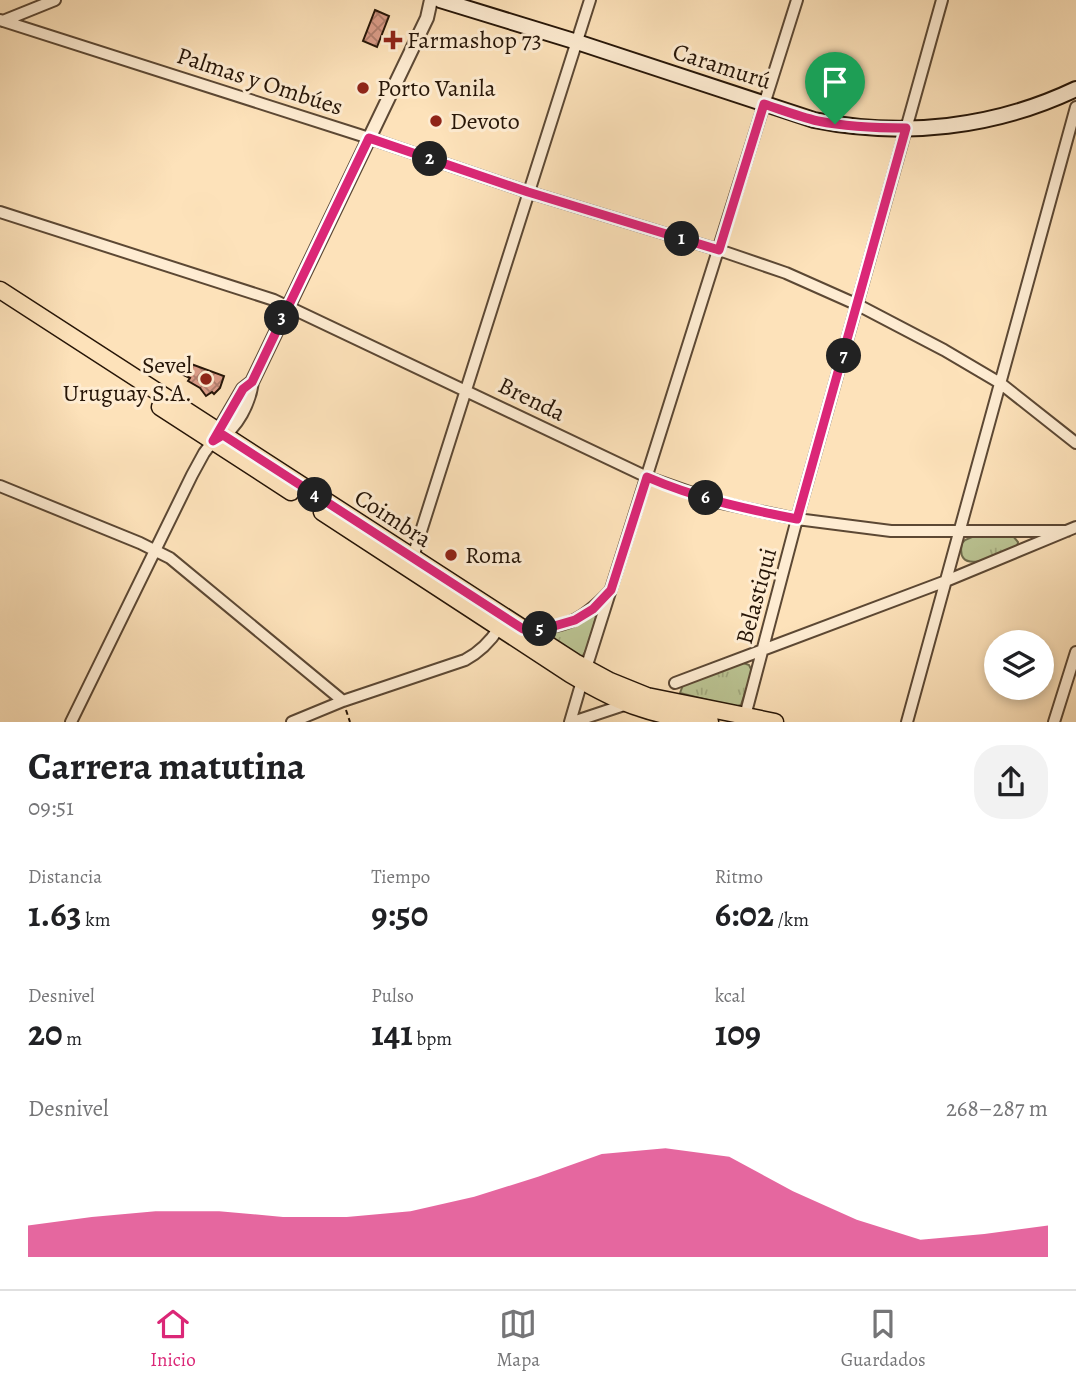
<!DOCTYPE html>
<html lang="es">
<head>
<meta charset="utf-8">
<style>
  :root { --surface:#fff; --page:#f2f2f2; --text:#202124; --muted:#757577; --line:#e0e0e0; --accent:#db2777 }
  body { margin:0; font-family:Alegreya,serif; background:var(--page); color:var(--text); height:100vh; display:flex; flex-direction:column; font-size:26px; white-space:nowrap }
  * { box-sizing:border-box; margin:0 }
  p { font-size:23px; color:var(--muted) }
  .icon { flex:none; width:38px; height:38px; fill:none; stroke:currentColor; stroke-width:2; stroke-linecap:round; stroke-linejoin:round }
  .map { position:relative; height:722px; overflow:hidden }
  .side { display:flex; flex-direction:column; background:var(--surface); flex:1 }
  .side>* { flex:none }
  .buttons { position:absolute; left:984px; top:630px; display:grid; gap:14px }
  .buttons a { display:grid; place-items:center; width:70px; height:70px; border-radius:50%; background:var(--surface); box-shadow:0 4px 10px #0003; font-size:35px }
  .pin { position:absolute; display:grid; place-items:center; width:60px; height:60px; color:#fff; margin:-72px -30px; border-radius:50% 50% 50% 0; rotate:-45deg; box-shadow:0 0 7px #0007 }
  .pin .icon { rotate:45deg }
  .km { position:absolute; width:35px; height:35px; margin:-18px; border-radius:50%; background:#222; color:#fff; font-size:19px; line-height:35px; text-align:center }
  .round { display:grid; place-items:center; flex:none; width:74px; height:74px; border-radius:28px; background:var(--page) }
  .overview { display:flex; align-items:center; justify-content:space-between; height:119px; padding:0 28px }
  h1 { font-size:38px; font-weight:600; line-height:52px }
  .figures { display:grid; grid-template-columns:repeat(3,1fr); gap:10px; height:119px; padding:7px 28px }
  .figures div { display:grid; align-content:center }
  .figures b { font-size:35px; font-weight:600 }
  .figures small { font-size:19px; font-weight:400 }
  .figures p { font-size:19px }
  .chart { height:196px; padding:14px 28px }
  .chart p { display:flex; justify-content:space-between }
  .chart svg { width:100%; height:126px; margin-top:7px; fill:var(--accent); opacity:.7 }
  .dock { display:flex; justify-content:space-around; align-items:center; height:98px; border-top:2px solid var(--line); background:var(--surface); font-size:19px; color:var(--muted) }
  .dock a { display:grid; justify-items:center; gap:4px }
  .dock .selected { color:var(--accent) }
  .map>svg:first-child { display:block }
  .grass { fill:url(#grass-tufts); stroke:#706c4d; stroke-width:2 }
  .building { fill:url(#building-cross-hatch); stroke:#261507; stroke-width:2 }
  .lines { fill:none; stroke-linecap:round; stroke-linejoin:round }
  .minor-casing { stroke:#5c4834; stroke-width:14 }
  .tertiary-casing { stroke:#5c4834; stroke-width:16 }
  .secondary-casing { stroke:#261507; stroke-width:18 }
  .primary-casing { stroke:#261507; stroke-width:19 }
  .path { stroke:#261507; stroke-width:2; stroke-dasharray:5 3.5; stroke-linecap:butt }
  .minor { stroke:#feecd2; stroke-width:10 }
  .tertiary { stroke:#feecd2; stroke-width:12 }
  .secondary { stroke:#feecd2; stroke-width:14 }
  .primary { stroke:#fde2ba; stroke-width:16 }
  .route-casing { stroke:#fff; stroke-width:14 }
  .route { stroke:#db2777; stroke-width:9 }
  .poi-dot { fill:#8f2418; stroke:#feecd2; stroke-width:2.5 }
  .labels { text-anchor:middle; stroke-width:6; stroke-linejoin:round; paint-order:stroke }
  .poi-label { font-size:24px; fill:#261507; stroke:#feecd2; text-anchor:start }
  .street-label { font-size:24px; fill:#261507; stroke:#feecd2 }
</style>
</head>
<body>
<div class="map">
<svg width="1076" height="722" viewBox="0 0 1076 722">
  <defs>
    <pattern id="grass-tufts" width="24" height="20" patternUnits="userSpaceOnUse" patternTransform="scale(1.75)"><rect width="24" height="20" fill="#bbc493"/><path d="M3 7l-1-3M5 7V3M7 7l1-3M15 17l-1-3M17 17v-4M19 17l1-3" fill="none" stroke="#a1a87d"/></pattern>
    <pattern id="building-cross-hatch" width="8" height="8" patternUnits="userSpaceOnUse" patternTransform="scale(1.75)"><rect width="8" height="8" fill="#db9c88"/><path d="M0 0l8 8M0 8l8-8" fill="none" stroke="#b17e6d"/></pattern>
  </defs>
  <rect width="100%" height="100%" fill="#fde2ba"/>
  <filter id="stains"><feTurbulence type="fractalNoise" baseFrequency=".00286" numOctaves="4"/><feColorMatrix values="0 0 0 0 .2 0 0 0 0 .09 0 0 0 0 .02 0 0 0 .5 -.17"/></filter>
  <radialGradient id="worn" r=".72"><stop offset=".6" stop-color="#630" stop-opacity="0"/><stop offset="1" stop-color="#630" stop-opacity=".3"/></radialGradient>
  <path class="grass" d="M1013 536 1018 542 1017 548C1002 553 954 579 962 543L965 540 972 537Z
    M594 614 596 617C592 630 590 647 582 657L547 636 548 633Z
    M741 662 749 665 752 671 751 675 741 705 735 707 680 693 683 685Z"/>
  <path class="building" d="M375 10 389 16 377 47 363 41Z
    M183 361 224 376 220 388 214 394 212 392 206 396 200 388 188 381 190 378 179 373Z"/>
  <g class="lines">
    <g class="minor-casing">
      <path id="minor" d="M0 20 369 138 528 192 719 250 786 273 858 305 944 350 1000 383 1076 443
        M3 21 55 0
        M0 212 274 300 647 477 721 503 797 519 891 531H1067
        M0 486 140 543 170 558 343 701
        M413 559 416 547 590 0
        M525 629C565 629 582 620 609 592
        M675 683 946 581 1076 527
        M745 716 797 519 942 0
        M71 722 192 475 204 453 213 441
        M292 722 343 701 465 660C480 652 490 642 499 628
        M570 722 582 681 797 0
        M573 722 627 704
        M907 722 1076 107
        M1054 722 1076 652"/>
    </g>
    <g class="tertiary-casing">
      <path id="tertiary" d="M215 437 243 389 252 382
        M219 438C237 427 249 403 252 382L427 18 431 0"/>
    </g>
    <g class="secondary-casing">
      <path id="secondary" d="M440 0 577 42 814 120C903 138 994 128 1076 89"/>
    </g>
    <g class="primary-casing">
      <path id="primary" d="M0 290 575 662 610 681 647 696 775 722
        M160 407 291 492
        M322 512 570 674C592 687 615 700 640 708 663 716 686 719 710 722"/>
    </g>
    <path class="path" d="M346 710 350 722"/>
    <use href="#minor" class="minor"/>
    <use href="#tertiary" class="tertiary"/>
    <use href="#secondary" class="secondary"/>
    <use href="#primary" class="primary"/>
  </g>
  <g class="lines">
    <g class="route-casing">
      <path id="route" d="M764 104C782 110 800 117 818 121 847 127 876 128 906 128L797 519C746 509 695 498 647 477L611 590 593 609 575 620 544 629H523L223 435 213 441 243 389 252 382 369 138 528 192 719 250Z"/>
    </g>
    <use href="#route" class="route"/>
  </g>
  <g class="poi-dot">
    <path d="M389.5 29.5h7v7h7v7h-7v7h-7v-7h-7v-7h7z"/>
    <circle cx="363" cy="88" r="7"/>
    <circle cx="436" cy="121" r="7"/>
    <circle cx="206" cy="379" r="7"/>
    <circle cx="451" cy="555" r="7"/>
  </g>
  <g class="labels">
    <g class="poi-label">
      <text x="407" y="48">Farmashop 73</text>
      <text x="377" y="96">Porto Vanila</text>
      <text x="450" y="129">Devoto</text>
      <text x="192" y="373" text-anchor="end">Sevel<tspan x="192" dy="28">Uruguay S.A.</tspan></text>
      <text x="465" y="563">Roma</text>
    </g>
    <g class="street-label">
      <text transform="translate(722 66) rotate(18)" y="8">Caramurú</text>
      <text transform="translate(260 81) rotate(18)" y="8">Palmas y Ombúes</text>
      <text transform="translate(532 399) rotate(26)" y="8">Brenda</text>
      <text transform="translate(393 518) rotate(33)" y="8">Coimbra</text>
      <text transform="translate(756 596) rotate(-75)" y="8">Belastiqui</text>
    </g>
  </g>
  <rect width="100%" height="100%" filter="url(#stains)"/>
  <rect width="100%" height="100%" fill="url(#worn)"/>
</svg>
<div class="buttons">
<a><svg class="icon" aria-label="layers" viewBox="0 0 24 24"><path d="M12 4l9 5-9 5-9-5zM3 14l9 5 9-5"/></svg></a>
</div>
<div class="pin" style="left:835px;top:124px;background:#1e9e55"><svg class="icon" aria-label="arrive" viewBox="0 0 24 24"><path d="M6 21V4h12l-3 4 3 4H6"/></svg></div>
<b class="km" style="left:682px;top:239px">1</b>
<b class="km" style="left:430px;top:159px">2</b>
<b class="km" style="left:282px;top:318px">3</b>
<b class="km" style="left:315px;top:495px">4</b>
<b class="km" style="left:540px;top:629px">5</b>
<b class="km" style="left:706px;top:498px">6</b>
<b class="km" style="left:844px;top:356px">7</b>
</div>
<section class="side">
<div class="overview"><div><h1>Carrera matutina</h1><p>09:51</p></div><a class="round"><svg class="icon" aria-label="share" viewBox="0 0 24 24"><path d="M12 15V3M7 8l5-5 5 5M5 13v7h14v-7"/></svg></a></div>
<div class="figures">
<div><p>Distancia</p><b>1.63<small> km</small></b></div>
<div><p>Tiempo</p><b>9:50</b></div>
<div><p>Ritmo</p><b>6:02<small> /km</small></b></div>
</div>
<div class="figures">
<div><p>Desnivel</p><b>20<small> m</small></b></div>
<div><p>Pulso</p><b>141<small> bpm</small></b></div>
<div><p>kcal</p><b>109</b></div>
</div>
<div class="chart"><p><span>Desnivel</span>268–287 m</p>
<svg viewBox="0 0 160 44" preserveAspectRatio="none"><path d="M0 44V33L10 30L20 28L30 28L40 30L50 30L60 28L70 23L80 16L90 8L100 6L110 9L120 21L130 31L140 38L150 36L160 33V44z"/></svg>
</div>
</section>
<nav class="dock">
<a class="selected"><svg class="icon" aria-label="home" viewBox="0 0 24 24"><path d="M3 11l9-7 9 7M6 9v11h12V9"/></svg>Inicio</a>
<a><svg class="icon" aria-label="map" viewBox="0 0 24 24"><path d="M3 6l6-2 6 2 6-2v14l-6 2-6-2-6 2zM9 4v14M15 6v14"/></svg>Mapa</a>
<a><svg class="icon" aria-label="saved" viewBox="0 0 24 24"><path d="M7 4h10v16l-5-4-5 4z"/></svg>Guardados</a>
</nav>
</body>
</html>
